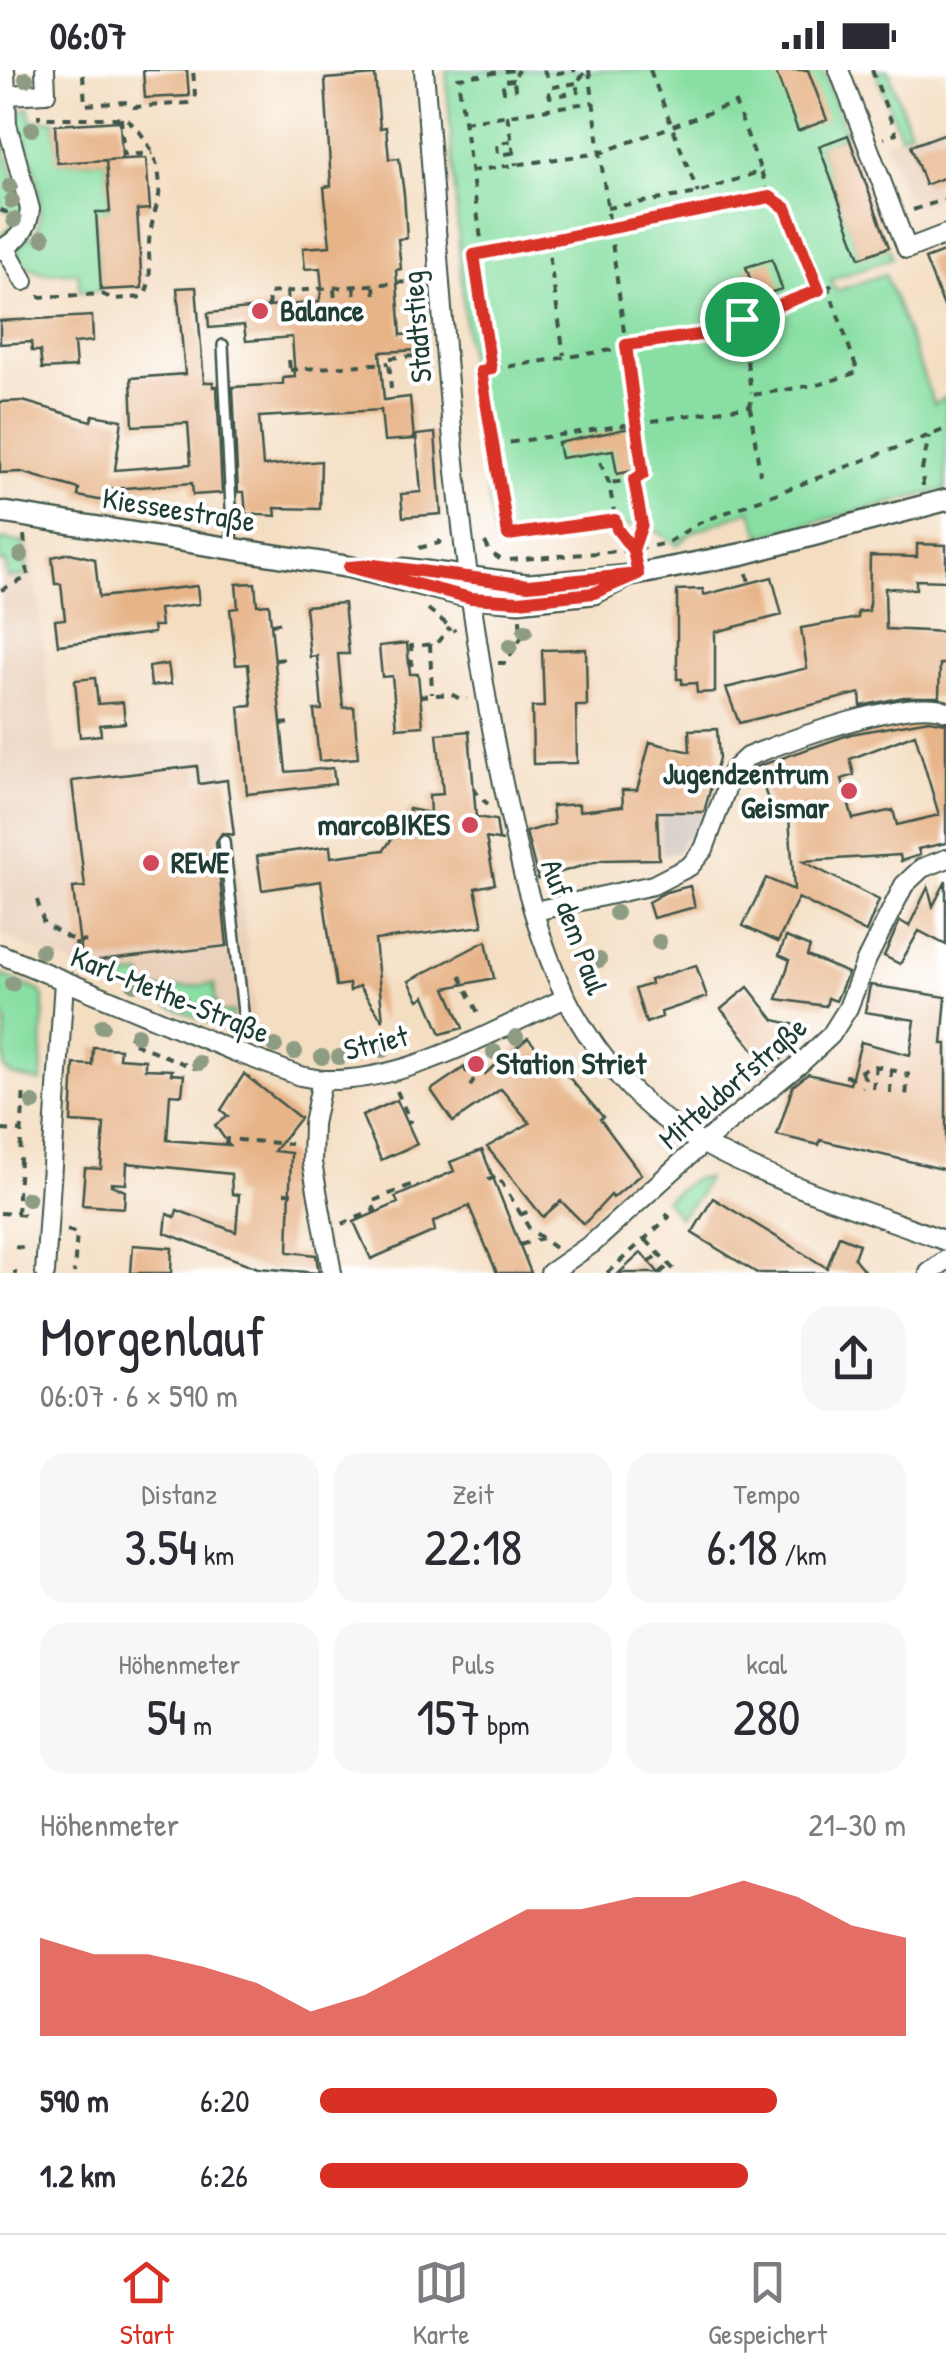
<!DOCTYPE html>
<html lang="de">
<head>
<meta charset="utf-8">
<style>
  :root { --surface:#fff; --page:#f7f7f7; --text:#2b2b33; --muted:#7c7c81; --line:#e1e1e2; --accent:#d93025 }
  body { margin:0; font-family:"Patrick Hand",sans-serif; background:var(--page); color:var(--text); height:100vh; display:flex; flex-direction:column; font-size:38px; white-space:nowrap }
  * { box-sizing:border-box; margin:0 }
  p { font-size:32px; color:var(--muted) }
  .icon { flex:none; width:55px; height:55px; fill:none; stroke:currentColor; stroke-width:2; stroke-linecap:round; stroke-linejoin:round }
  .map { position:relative; height:1203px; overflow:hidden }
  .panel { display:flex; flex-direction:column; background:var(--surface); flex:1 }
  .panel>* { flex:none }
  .pin { position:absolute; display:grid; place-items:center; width:85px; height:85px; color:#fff; margin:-42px; border:5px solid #fff; border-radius:50%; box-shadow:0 2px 10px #0007 }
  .round { display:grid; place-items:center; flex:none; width:105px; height:105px; border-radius:30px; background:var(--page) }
  .overview { display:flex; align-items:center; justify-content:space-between; height:170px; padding:0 40px }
  h1 { font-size:55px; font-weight:600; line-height:75px }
  .figures { display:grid; grid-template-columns:repeat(3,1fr); gap:15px; height:170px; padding:10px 40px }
  .figures div { display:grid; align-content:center; border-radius:25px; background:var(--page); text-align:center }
  .figures b { font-size:50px; font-weight:600 }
  .figures small { font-size:28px; font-weight:400 }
  .figures p { font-size:28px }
  .chart { height:280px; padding:20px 40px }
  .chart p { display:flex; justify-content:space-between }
  .chart svg { width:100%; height:180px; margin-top:10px; fill:var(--accent); opacity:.7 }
  ul { padding:0 40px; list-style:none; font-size:32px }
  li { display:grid; grid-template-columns:160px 120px 1fr; align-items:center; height:75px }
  li i { height:25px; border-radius:12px; background:var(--accent) }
  .status { display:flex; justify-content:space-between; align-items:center; height:70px; padding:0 50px; background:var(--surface); direction:ltr }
  .status svg { height:28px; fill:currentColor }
  .tabs { display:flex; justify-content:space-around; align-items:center; height:140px; border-top:2px solid var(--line); background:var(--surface); font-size:28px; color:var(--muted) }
  .tabs a { display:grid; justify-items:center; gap:5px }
  .tabs .active { color:var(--accent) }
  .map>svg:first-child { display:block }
  .built { fill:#e9cfb8 }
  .industrial { fill:#cec1ba }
  .green { fill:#89dfa3; stroke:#548e6c; stroke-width:2.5 }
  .building { fill:#e7b488; fill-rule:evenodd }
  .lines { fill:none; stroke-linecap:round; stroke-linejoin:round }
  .service-casing { stroke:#3f5549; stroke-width:14 }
  .minor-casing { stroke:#3f5549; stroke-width:22 }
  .tertiary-casing { stroke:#3f5549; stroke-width:25 }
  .path { stroke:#3f5549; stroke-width:4; stroke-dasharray:8 8; stroke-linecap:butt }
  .service { stroke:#fff; stroke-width:9 }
  .minor { stroke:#fff; stroke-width:18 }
  .tertiary { stroke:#fff; stroke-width:20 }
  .tree { fill:#8e9c83 }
  .route-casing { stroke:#fff; stroke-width:20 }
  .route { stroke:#d93025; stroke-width:12 }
  .poi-dot { fill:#d1495b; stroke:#fff; stroke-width:4 }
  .labels { text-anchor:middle; stroke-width:8; stroke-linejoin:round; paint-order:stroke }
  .poi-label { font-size:30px; font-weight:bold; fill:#1f3d34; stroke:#fff; text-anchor:start }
  .street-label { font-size:30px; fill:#1f3d34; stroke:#fff }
</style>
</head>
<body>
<div class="status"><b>06:07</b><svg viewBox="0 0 49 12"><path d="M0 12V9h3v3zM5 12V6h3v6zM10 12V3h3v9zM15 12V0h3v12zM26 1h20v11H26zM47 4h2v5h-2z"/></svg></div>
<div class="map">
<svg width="946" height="1203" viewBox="0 0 946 1203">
  <rect width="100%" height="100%" fill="#fff"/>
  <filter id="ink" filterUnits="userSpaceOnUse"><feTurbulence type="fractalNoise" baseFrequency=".01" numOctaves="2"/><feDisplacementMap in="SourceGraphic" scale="20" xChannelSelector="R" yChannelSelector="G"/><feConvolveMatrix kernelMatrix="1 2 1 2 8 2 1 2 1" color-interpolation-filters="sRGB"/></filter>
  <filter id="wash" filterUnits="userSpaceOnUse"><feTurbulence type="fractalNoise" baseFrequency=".0048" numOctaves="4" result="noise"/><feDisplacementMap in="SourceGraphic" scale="40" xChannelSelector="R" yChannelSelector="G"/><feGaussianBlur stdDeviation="2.25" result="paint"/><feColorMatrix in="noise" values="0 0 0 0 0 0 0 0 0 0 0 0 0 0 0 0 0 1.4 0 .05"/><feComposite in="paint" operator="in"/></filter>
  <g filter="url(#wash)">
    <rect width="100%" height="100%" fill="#f4dec2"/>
    <path class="built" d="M946 48V126L918 136 906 128 884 71Z
      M0 469 31 474 57 684 222 665 259 974 0 865Z"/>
    <path class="industrial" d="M713 713 698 765 684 768 677 783 661 784 660 714Z"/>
    <path class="green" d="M446 0H822L847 65 819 76 860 187 889 177 892 188 831 210 836 221 885 204 934 334 946 327V419L761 466 751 440 693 462 677 475 645 453 495 476 466 269Z
      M875 0H888L910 61 900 65Z
      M29 37 31 51 54 50 58 93 106 90 110 141 96 143 101 220 80 222 78 202 43 203 19 192 18 179 27 167H35C48 130 35 101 24 65L17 63 14 56 20 42Z
      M0 61 23 140 17 158 0 171V166L13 155 12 142 0 138Z
      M0 469 24 473 27 505 8 508 6 492 0 493Z
      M0 904 40 921 44 929 41 1012 11 1005 4 998 6 950 0 943Z
      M142 905 145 921 214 914 217 943 233 942 228 961 106 909Z
      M707 1108 697 1128 679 1147 665 1130 693 1109Z"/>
    <g id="blocks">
      <path class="building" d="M143 0H187L189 26 145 28Z
        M775 0H808L827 50 798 61Z
        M375 5 380 58 386 57 389 89 399 88 404 124 407 168 398 169 401 199 396 200 401 265 419 263 421 280 380 282 384 330 410 327 414 369 384 371 381 340 259 347 263 396 321 391 320 439 275 438 276 446 246 444 244 422H238L233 317 283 314V308L295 307 292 267 246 271 244 255 209 258 208 243 319 232 322 218 320 198 305 199 303 178 330 176 324 117 331 116 325 9Z
        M120 51 122 89 57 93 55 55Z
        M946 63V107L925 115 911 76Z
        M848 65 889 177 860 188 819 76Z
        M146 88 150 139 137 140 142 218 101 220 96 142H110L106 90Z
        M946 181V239H945L925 189Z
        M772 189 782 219 756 227 746 197Z
        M196 217 204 312H213V317L217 316 222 423 193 425 192 413 112 419 109 432 78 426 79 419 21 402 0 403V332L23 331 91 351 93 345 122 350 115 400 191 394 188 353 133 356 131 308 185 304 177 218Z
        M92 246 93 271 74 273 76 297 42 299 40 281H32L31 272 0 274V251Z
        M630 358 637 400 617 404 613 380 561 388 558 373Z
        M435 363 441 444 403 447 401 424 421 422 416 365Z
        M917 474 946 475V511L916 510V519L885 518 886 559 946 562V594H940L939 627H904L861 636 860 623 739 653 726 618 807 598 801 558 858 548V542L869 541 870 486 917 487Z
        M70 483 95 489 99 527 197 516 199 534 159 539 161 556H153L154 563 58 575 55 550 65 549 61 514H55L52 487Z
        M772 507 782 545 715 562V622L697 623 696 613 682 614V609H677V520L703 519 704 525Z
        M255 513 257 535 269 534 286 702 333 698 335 714 247 724 239 637 252 636 248 594 236 595 230 539 238 538 236 514Z
        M344 533 349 584H338L343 638 354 637 358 688 319 691 314 640H322L319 604 317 586 310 587 305 536Z
        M407 573 410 604H418L423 656 397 658 392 606 382 607 379 576Z
        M586 579 587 636H576L577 693 533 694 532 637H544L542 580Z
        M168 594 171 614 151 616 149 597Z
        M95 608 98 634 123 632 125 653 100 655 101 665 80 667 75 610Z
        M929 650 946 653V773L918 779 920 785 901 791 900 785 802 791 879 830 866 862 798 828 778 872 743 856 766 808 794 820 789 746 776 751 756 697 851 664ZM915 664 939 745 897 755 893 740 853 749 842 709 854 705 850 689Z
        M717 659 719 688 704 742H657L659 789 602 790 538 809 526 762 554 754 552 736 579 734V741L623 736 622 720H637L650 672 690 682 689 660Z
        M469 661 476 747 496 750 499 770 503 771 486 768 495 814 475 818 483 856 375 870 383 951 359 916 350 921 349 914 336 916 321 811 262 820 257 786 330 776 331 787 384 780 407 747 409 739 430 743 429 725 443 724 437 664Z
        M197 696 199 714 227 710 234 765 222 763 216 772 227 876 82 893 73 818 85 817 72 711Z
        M946 811V875L919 861 900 894 884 886 900 851 909 856 928 817 933 836Z
        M690 816 695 837 653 848 648 832 666 822Z
        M786 867 810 877 807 886 848 903 836 931 828 928 826 936 777 929 790 890 779 885Z
        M486 871 494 908 446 918 463 958 441 964 425 926 419 930 409 911Z
        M696 895 707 927 661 942 662 947 646 953 635 919 651 914 650 910Z
        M870 915 946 927 942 974H946V1100L820 1070 819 1075 777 1065 793 1016 808 1004 850 1014 861 972 910 985 915 950 865 942Z
        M748 917 774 950 796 955 784 966 795 978 760 1006 750 994 759 986 721 939Z
        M528 968 557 1002 561 998 603 1047 600 1049 641 1104 613 1128 611 1125 584 1154 561 1131 543 1147 487 1077 530 1053 501 1019 453 1052 431 1020 478 988 485 1004Z
        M93 977 120 979 119 988 145 990V999L172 1000 171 1004 184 1005 182 1025 170 1024 167 1070 229 1075 215 1055 228 1046 221 1040 244 1004 300 1048 274 1081 291 1083 288 1182 316 1185 319 1203 258 1198 165 1163 167 1144 175 1147 177 1140 236 1162 239 1125 232 1124 231 1104 127 1093 126 1114 111 1113V1115L125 1121 124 1138 82 1135 85 1098 101 1099 104 1054 71 1052 74 994 92 995Z
        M397 1030 417 1074 381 1090 362 1046Z
        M482 1080 531 1203H497L469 1136 433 1152 435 1161 371 1189 354 1152 398 1133 395 1127 454 1101 450 1092Z
        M713 1128 827 1198 839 1166 859 1174 854 1188 866 1203H757L692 1163Z
        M133 1175 172 1178 171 1203H131Z
        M641 1183 659 1203H619Z"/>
    </g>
  </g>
  <g filter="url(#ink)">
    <use href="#blocks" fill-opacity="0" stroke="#3f5549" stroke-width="2.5"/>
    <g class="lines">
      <g class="service-casing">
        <path id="service" d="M223 275 233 478
          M224 771 244 951 236 982"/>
      </g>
      <g class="minor-casing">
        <path id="minor" d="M424 0C443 233 452 469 500 699 515 770 529 843 558 910 577 954 610 1001 645 1033 710 1095 860 1138 946 1171
          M839 0 907 179 946 164
          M6 25 46 23 45 0
          M5 177 24 211
          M0 180C18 170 28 160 30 139L7 54 5 0
          M535 841 653 815 690 796 704 779 733 700 747 687C784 672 913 624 946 641
          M0 884 236 982 300 1006 322 1010
          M45 1203 64 911
          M332 1203 312 1093 313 1054 322 1010C407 1013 490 962 566 928
          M550 1203 593 1173 703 1073 801 993 831 965 848 938 866 891 904 815 922 798 946 789
          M929 1203 946 1190"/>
      </g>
      <g class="tertiary-casing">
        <path id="tertiary" d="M0 442 349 497 471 527 519 531 594 523 628 506
          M404 499 528 515 628 506 742 484 946 430"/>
      </g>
      <path class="path" d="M544 0 546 5 576 0
        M589 0 643 404 634 410 609 413
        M650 0 698 123
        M872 0 896 64 884 68
        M83 5 85 35 127 32 134 37 189 33 195 25 193 0
        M514 10 502 11 504 21 515 19 514 10 518 0
        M576 13 548 18 550 27 578 22 576 13 587 0
        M507 45 516 95
        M121 48 124 85 153 83
        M464 52 593 32
        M512 83 498 85 497 73 512 71
        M471 101 600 83 735 33 761 101
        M607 138 698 123 761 101 770 127 786 139 819 220
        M0 140 6 142V152
        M913 140 946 129
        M547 171 564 285
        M483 183 458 8 514 0
        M374 216 375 227
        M354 217 355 229
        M334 219 335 231
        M287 221 288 235
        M38 227 102 224 113 229 143 227C154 211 148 191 149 173 150 156 156 141 159 125 163 97 148 65 125 48H39V44
        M269 237 268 223 421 211
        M743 259 751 323
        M289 290 291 308
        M493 299 743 259 742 249 833 215
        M290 300 389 293
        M391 319 389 288 428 285
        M750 336 760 404
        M494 375 750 336 752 325 821 314 858 302 828 217
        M600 392 609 413 617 459 632 479
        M923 416 922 400 929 366
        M615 450 508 465 481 301 491 299 474 185 770 127
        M485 472 490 482 500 489
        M419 478 439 473 444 464
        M634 478 642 454 634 410
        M510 490 633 480 667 473 699 453 946 359
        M747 503 749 513
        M1 520 28 507 24 465
        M428 539 455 561
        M272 554 282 552
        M430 574 432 624
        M276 590 285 589
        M498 593H506L521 568 520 549
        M409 594H412L411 576 436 574 450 557
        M420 626 451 624 460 629 467 628
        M281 654 291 653
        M474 717 477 725 488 734
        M37 830 44 854 76 872 92 871
        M76 872 77 897
        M460 906 479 945
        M133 961 129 971 194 998 198 988
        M463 996 473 1011 469 1019
        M861 1002 865 1008 862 1017
        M845 1006 852 1007 871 995 908 1004 906 1027
        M873 1019 876 996
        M397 1021 410 1051 407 1052
        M890 1023 891 1000
        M2 1060 22 1061
        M226 1075 227 1069 291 1074
        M488 1110 498 1106 529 1158 555 1178
        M284 1123 298 1124
        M0 1143 29 1145
        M17 1144 24 1017
        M520 1145 536 1138
        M342 1154 375 1140 371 1132 415 1113 417 1117
        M67 1160 77 1163 74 1203
        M646 1170 677 1203
        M520 1175 542 1168
        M15 1177 27 1178
        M650 1192 659 1184
        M13 1203H17
        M607 1203 669 1147 661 1140
        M660 1203 669 1195"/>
      <use href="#service" class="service"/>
      <use href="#minor" class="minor"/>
      <use href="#tertiary" class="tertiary"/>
    </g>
    <g class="tree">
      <circle cx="26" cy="9" r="8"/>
      <circle cx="32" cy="59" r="8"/>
      <circle cx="10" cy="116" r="8"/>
      <circle cx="12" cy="131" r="8"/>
      <circle cx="14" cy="150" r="8"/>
      <circle cx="43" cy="168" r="8"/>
      <circle cx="21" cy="485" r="8"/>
      <circle cx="525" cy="561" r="8"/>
      <circle cx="510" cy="576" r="8"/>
      <circle cx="616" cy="843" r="8"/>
      <circle cx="659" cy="872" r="8"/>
      <circle cx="42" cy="881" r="8"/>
      <circle cx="599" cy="890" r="8"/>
      <circle cx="12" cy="914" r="8"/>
      <circle cx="134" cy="914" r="8"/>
      <circle cx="181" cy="931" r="8"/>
      <circle cx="102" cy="956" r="8"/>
      <circle cx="137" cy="965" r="8"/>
      <circle cx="516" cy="967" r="8"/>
      <circle cx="275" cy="976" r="8"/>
      <circle cx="383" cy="980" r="8"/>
      <circle cx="295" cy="982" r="8"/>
      <circle cx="494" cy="982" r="8"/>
      <circle cx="322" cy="987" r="8"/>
      <circle cx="339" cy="987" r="8"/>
      <circle cx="199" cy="993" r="8"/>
      <circle cx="33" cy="1033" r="8"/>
      <circle cx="28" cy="1129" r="8"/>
    </g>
  </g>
  <g class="lines" filter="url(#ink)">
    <g class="route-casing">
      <path id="route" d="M742 249 743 259 626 275 643 404 634 410 642 454 633 480 638 504 528 515 374 495 349 497 471 528 519 531 594 523 638 504 633 480 617 459 615 450 508 465 481 301 491 299 474 185 770 127 786 138 819 220 742 249"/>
    </g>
    <use href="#route" class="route"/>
  </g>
  <g class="poi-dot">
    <circle cx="260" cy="241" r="10"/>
    <circle cx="849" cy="721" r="10"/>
    <circle cx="470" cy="755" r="10"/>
    <circle cx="151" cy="793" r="10"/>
    <circle cx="476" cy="994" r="10"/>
  </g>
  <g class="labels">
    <g class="poi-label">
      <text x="280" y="251">Balance</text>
      <text x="829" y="714" text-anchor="end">Jugendzentrum<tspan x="829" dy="34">Geismar</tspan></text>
      <text x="450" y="765" text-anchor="end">marcoBIKES</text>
      <text x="171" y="803">REWE</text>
      <text x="496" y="1004">Station Striet</text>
    </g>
    <g class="street-label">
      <text transform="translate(417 257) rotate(-95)" y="10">Stadtstieg</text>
      <text transform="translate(179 440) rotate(9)" y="10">Kiesseestraße</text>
      <text transform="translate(574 857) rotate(70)" y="10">Auf dem Paul</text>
      <text transform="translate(170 925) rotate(22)" y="10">Karl-Methe-Straße</text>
      <text transform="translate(376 973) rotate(-14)" y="10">Striet</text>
      <text transform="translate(733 1013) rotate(-41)" y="10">Mitteldorfstraße</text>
    </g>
  </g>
</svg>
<div class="pin" style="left:742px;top:249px;background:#1e9e55"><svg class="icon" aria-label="arrive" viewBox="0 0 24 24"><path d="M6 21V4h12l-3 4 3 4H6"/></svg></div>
</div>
<section class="panel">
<div class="overview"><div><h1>Morgenlauf</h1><p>06:07 · 6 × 590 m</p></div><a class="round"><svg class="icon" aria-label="share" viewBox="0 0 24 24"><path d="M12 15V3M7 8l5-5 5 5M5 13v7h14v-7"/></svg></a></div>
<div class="figures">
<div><p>Distanz</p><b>3.54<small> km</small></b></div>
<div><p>Zeit</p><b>22:18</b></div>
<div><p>Tempo</p><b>6:18<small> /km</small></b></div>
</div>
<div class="figures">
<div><p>Höhenmeter</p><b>54<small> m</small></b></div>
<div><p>Puls</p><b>157<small> bpm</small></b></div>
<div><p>kcal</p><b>280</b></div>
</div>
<div class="chart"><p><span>Höhenmeter</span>21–30 m</p>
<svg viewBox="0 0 160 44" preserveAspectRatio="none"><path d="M0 44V20L10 24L20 24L30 27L40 31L50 38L60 34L70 27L80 20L90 13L100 13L110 10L120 10L130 6L140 10L150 17L160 20V44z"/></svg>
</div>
<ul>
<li><b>590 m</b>6:20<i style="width:78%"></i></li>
<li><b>1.2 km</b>6:26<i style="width:73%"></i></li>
</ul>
</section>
<nav class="tabs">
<a class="active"><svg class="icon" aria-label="home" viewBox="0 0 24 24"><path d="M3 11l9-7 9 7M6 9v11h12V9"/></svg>Start</a>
<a><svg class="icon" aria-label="map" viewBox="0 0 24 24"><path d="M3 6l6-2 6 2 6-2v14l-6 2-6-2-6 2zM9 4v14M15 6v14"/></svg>Karte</a>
<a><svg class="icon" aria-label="saved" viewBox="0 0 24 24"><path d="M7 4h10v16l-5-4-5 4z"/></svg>Gespeichert</a>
</nav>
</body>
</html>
